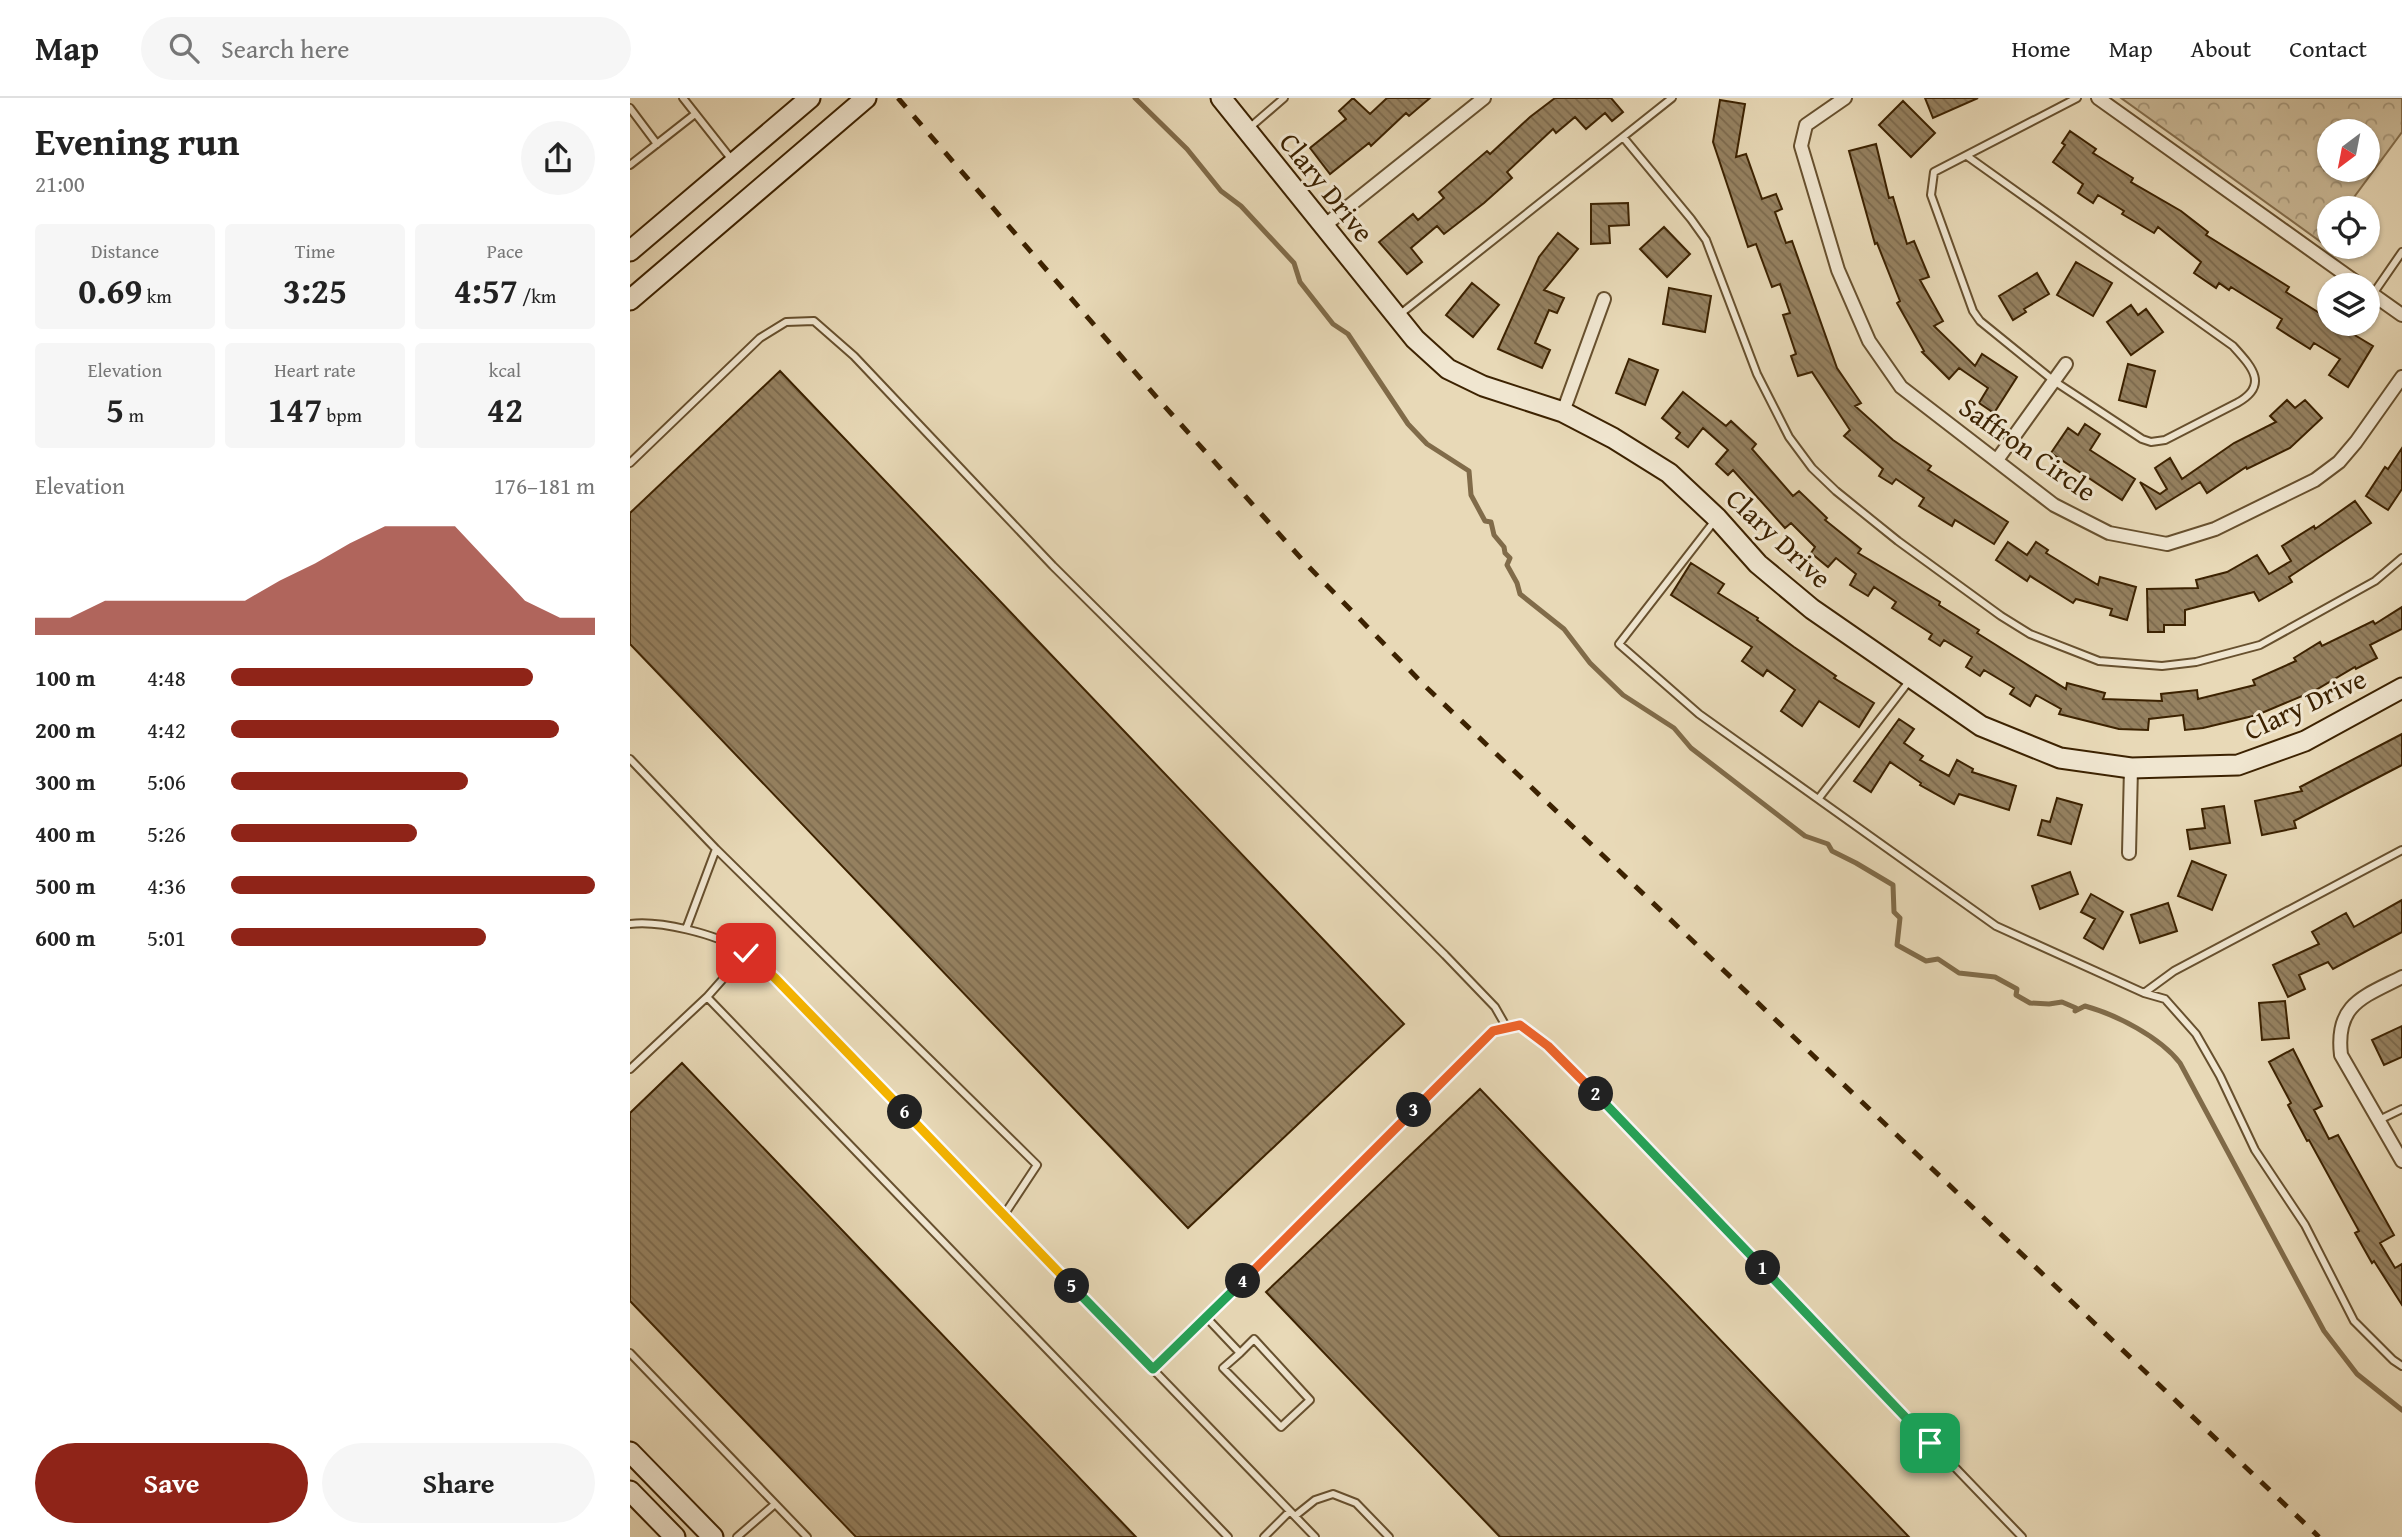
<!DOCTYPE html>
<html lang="en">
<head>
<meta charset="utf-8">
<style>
  :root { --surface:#fff; --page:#f6f6f6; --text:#222; --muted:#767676; --line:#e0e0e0; --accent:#8f2418 }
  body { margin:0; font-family:"Gentium Book Plus",serif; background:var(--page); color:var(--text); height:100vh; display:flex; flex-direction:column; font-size:26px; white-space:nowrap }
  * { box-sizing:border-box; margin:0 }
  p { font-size:23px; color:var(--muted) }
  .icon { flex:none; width:38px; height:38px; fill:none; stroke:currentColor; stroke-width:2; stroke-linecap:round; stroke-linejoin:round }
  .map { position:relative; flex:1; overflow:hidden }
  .details { display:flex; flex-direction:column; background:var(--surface); width:630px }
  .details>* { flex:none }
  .needle { width:46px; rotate:212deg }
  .controls { position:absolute; left:1687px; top:21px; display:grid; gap:14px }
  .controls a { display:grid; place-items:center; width:63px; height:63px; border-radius:50%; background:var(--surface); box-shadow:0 2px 5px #0004; font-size:35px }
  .pin { position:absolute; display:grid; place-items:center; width:60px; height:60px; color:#fff; margin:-30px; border-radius:14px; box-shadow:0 4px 10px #0006 }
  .km { position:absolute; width:35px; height:35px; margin:-18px; border-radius:50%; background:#222; color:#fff; font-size:19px; line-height:35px; text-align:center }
  .round { display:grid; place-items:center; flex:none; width:74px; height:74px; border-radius:37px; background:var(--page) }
  .summary { display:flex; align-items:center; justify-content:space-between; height:119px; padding:0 35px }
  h1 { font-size:38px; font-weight:700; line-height:52px }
  .metrics { display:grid; grid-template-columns:repeat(3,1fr); gap:10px; height:119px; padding:7px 35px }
  .metrics div { display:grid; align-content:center; border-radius:7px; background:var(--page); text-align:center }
  .metrics b { font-size:35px; font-weight:700 }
  .metrics small { font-size:19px; font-weight:400 }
  .metrics p { font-size:19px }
  .chart { height:196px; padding:14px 35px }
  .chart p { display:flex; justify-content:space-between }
  .chart svg { width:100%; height:126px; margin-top:7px; fill:var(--accent); opacity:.7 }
  .cta { display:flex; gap:14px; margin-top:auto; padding:14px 35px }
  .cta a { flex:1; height:80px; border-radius:42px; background:var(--accent); color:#fff; font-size:28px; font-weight:700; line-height:80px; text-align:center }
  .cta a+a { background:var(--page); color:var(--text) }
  ul { padding:0 35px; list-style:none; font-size:23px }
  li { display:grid; grid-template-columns:112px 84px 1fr; align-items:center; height:52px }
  li i { height:18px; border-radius:9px; background:var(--accent) }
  header { display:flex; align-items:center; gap:42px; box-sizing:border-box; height:98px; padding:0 35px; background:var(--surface); border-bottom:2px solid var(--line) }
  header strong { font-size:33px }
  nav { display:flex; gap:38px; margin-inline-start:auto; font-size:24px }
  .search { width:490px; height:63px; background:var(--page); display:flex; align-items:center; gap:18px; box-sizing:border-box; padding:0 24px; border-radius:38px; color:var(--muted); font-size:26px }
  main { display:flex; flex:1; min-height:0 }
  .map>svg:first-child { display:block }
  .forest { fill:url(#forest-crowns); stroke:#846e4c; stroke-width:2; fill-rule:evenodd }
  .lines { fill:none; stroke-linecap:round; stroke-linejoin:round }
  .stream { stroke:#806b49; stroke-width:5 }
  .building { fill:url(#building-back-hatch); stroke:#3c2201; stroke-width:2 }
  .lane-casing { stroke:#67502e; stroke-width:10 }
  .street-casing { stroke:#67502e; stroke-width:16 }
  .secondary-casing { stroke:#3c2201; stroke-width:23 }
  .lane { stroke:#f0e6d0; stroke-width:6 }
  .street { stroke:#f0e6d0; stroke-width:12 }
  .secondary { stroke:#f0e6d0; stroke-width:19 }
  .rail { stroke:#3c2201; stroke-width:5; stroke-dasharray:12 12; stroke-linecap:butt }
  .split-1-casing { stroke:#fff; stroke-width:14 }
  .split-2-casing { stroke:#fff; stroke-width:14 }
  .split-3-casing { stroke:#fff; stroke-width:14 }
  .split-4-casing { stroke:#fff; stroke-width:14 }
  .split-5-casing { stroke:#fff; stroke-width:14 }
  .split-6-casing { stroke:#fff; stroke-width:14 }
  .split-7-casing { stroke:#fff; stroke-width:14 }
  .split-1 { stroke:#22a559; stroke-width:9 }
  .split-2 { stroke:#22a559; stroke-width:9 }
  .split-3 { stroke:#f0652b; stroke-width:9 }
  .split-4 { stroke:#f0652b; stroke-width:9 }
  .split-5 { stroke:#22a559; stroke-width:9 }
  .split-6 { stroke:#f5b400; stroke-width:9 }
  .split-7 { stroke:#f5b400; stroke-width:9 }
  .labels { text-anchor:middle; stroke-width:6; stroke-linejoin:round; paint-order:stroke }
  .street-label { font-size:28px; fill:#3c2201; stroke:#f0e6d0 }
</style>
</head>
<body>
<header>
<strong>Map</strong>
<div class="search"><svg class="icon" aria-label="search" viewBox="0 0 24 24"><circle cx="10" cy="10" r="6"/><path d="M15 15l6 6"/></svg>Search here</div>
<nav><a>Home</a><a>Map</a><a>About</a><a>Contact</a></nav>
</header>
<main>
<section class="details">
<div class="summary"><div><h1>Evening run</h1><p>21:00</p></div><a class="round"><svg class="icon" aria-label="share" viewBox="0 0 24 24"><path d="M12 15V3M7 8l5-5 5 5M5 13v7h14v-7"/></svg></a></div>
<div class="metrics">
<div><p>Distance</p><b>0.69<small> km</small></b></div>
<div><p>Time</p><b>3:25</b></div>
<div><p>Pace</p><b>4:57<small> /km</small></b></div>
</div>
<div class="metrics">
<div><p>Elevation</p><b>5<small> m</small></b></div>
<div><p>Heart rate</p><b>147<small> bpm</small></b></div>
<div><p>kcal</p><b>42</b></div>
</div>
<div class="chart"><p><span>Elevation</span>176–181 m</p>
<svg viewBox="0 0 160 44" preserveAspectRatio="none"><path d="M0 44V38L10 38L20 32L30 32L40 32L50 32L60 32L70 25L80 19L90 12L100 6L110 6L120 6L130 19L140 32L150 38L160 38V44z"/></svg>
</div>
<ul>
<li><b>100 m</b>4:48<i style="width:83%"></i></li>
<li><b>200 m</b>4:42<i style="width:90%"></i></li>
<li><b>300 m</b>5:06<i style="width:65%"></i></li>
<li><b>400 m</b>5:26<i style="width:51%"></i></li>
<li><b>500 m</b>4:36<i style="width:100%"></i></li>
<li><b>600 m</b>5:01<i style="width:70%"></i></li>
</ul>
<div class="cta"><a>Save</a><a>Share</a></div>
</section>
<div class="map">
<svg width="1772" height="1439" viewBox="0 0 1772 1439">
  <defs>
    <pattern id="forest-crowns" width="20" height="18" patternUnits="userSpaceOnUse" patternTransform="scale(1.75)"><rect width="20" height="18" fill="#cbba98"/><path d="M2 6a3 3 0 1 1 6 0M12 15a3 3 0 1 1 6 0" fill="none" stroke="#a6977a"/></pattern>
    <pattern id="building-back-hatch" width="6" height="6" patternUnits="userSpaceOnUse" patternTransform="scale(1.75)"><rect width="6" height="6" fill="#958160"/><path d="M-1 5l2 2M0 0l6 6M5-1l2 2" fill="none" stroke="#7b694d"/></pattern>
  </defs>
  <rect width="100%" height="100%" fill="#e8d9b7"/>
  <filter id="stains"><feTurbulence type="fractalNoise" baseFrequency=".00286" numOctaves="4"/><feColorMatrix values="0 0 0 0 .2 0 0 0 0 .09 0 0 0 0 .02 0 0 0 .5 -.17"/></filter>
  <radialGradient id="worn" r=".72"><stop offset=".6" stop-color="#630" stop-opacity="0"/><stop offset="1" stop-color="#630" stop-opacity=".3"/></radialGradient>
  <path class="forest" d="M1491 0H1772V34L1716 110H1699V133L1691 144ZM1699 33H1738V72H1699Z"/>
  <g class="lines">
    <path class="stream" d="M505 0 557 51 591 93 611 108 664 165 670 184 703 226 718 236 778 326 797 346 839 373 841 397 855 423 861 424 864 437 874 449 875 455 880 460 877 467 887 485 890 496 934 531 960 565 993 597 1044 630 1061 650 1175 738 1198 746 1202 753 1226 765 1263 787 1264 814 1270 820 1267 847 1296 863 1308 861 1329 875 1365 879 1387 891 1386 897 1400 905 1419 906 1432 904 1446 910 1445 913 1455 908C1487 917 1530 939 1550 965L1694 1233 1727 1276 1772 1312"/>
  </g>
  <path class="building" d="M723 0 740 16 757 0H800L779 18 776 15 741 48 739 45 700 76 680 50 716 21 709 13Z
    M925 0H981L993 14 982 23 975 15 956 31 945 19 926 35 923 31 877 74 882 80 854 105 814 136 807 128 781 150 792 164 777 176 749 144 783 116 788 122 814 100 809 94 857 53 860 56 900 19Z
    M1295 0H1348L1303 20Z
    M1090 2 1115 6 1106 59 1116 56 1132 101 1146 96 1152 111 1145 114 1156 145 1162 143 1207 270 1231 305 1225 308 1263 342 1301 368 1298 372 1378 424 1364 446 1325 422 1322 428 1289 408 1294 400 1266 381 1262 386 1249 378 1253 371 1214 338 1220 332 1182 274 1168 278 1161 258 1166 256 1153 217 1160 215 1150 186 1142 189 1126 146 1118 149 1083 44Z
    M1273 3 1305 35 1281 59 1249 27Z
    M1440 33 1466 51 1463 55 1503 80 1501 84 1551 113 1578 134 1576 137 1659 189 1656 194 1699 221V226H1706L1743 248 1718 289 1699 277 1710 261 1684 245 1680 251 1647 230 1652 221 1601 189 1599 192 1589 185 1586 190 1564 175 1571 164 1528 129 1524 135 1492 116 1494 113 1468 97 1463 105 1448 95 1453 86 1423 64 1435 47 1432 45Z
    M1246 46 1259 100 1263 99 1277 146 1284 143 1299 179 1290 182 1313 223 1304 228 1345 268 1352 256 1387 279 1364 315 1349 305 1358 290 1329 270 1319 281 1292 254 1294 253 1267 205 1270 203 1247 145 1245 146 1219 53Z
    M998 105 999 127 979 128 980 145 961 146V106Z
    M1034 129 1060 156 1037 179 1010 151Z
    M928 135 948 151 914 192 934 200 927 215 919 212 905 245 920 252 912 270 868 251 909 159Z
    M1446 164 1482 185 1463 218 1427 197Z
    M1407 175 1419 196 1394 211 1396 214 1383 222 1369 198Z
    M842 185 869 207 843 239 816 217Z
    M1039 190 1081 198 1075 234 1033 226Z
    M1501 207 1508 217 1516 211 1533 234 1501 257 1477 224Z
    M999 261 1028 272 1015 307 986 295Z
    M1498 266 1525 273 1516 309 1489 302Z
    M150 273 774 926 558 1130 0 546V415Z
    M1053 294 1096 328 1101 323 1126 346 1122 351 1163 398 1169 393 1197 420 1195 422 1231 451 1228 455 1310 504 1309 507 1349 532 1347 535 1436 591 1437 585 1475 595 1473 601 1532 603 1531 596 1567 592 1568 601 1625 587 1623 582 1666 563 1664 560 1690 544 1692 548 1743 523 1745 526 1772 509V531L1740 547 1747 560 1726 571 1725 569 1684 593 1627 617 1573 630 1555 632 1553 617 1519 621 1518 632 1489 631 1429 616 1431 611 1406 597 1400 608 1380 596 1384 590 1354 572 1350 578 1336 569 1342 559 1314 542 1310 548 1299 541 1302 536 1262 510 1266 504 1244 489 1238 498 1220 487 1226 476 1206 460 1198 469 1181 455 1185 449 1161 425 1155 430 1103 372 1098 377 1086 366 1098 352 1073 330 1058 349 1046 340 1050 335 1032 320Z
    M1657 302 1665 310 1675 302 1692 320 1660 350 1617 371 1616 369 1577 395 1570 384 1526 411 1510 384 1530 396 1537 391 1525 370 1540 360 1552 381 1604 345 1646 324 1640 318Z
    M1455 326 1470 336 1460 352 1505 381 1492 402 1421 355 1438 330 1448 337Z
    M1772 350V391L1758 412 1736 398 1755 369 1758 371Z
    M1725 403 1741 425 1659 479 1662 484 1629 503 1624 494 1555 512V527H1534V534H1518L1517 491 1568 490 1566 482 1597 474 1627 457 1639 476 1661 463 1652 448 1684 428 1685 431Z
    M1378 444 1397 457 1406 444 1418 452 1416 455 1468 487 1470 479 1506 489 1497 522 1480 517 1482 511 1446 501 1443 505 1400 478 1397 483 1366 462Z
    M1061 465 1094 486 1088 495 1128 520 1127 522 1164 549 1206 578 1204 580 1244 605 1229 629 1189 603 1172 628 1151 613 1165 592 1137 572 1133 578 1112 563 1122 549 1041 497Z
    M1269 621 1284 631 1274 645 1293 658 1290 662 1319 678 1327 662 1343 671 1342 674 1386 688 1379 712 1329 696 1324 706 1290 687 1291 685 1260 664 1241 694 1224 683Z
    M1772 636V667L1664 723 1666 730 1632 737 1625 703 1672 693 1670 689Z
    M1427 700 1452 707 1441 746 1408 737 1412 722 1420 724Z
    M1594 708 1600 745 1560 751 1557 732 1575 730 1572 711Z
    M1562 763 1596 777 1582 812 1548 798Z
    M1440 774 1448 796 1410 811 1402 788Z
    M1461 796 1493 814 1473 851 1454 840 1465 821 1451 814Z
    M1772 802V834L1703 871 1698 864 1669 877 1675 891 1658 899 1643 867 1689 846 1682 834 1716 815 1724 829Z
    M1538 805 1547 833 1510 845 1501 817Z
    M1655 903 1659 940 1632 942 1629 905Z
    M1772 928V959L1754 967 1742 942Z
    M1663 951 1692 1008 1684 1012 1699 1041 1708 1037 1764 1137 1750 1145 1765 1170 1772 1166V1207L1744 1163 1742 1165 1725 1135 1729 1133 1679 1042 1677 1043 1658 1007 1661 1005 1639 964Z
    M52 965 506 1439H226L0 1203V1015Z
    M850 991 1279 1439H870L636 1194Z"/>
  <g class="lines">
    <g class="lane-casing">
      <path id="lane" d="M53 0 102 62
        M0 10 27 46
        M618 31 654 0
        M993 39 1061 121 1076 142 1127 276 1159 339 1182 370 1206 393 1268 443 1371 518 1400 536 1469 563 1532 568 1566 564 1630 547 1745 483 1772 460
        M1337 58 1603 248C1621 268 1640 287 1607 305L1535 342 1521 344 1512 341 1424 283 1350 223 1343 213 1301 97 1304 74 1447 0
        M0 67 65 16
        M1743 196 1772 154
        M769 217 1042 0
        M0 365 130 240 156 224 184 223 224 258 423 468 815 857 865 909 877 930
        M1086 421 989 546 1069 616 1366 828 1514 895 1535 901 1566 936 1590 978 1625 1052 1675 1127 1724 1223 1763 1262 1772 1268
        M0 661 86 751
        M1189 700 1280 582
        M0 826C29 822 86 836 111 852 123 859 134 871 145 880L685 1439
        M56 831 86 751 407 1067 374 1117
        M1514 895 1544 873 1772 752
        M77 899 116 855
        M0 971 77 899 598 1439
        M1749 1022 1772 1011
        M576 1219 610 1255 624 1241 680 1302 651 1329 593 1270 610 1255
        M0 1255 177 1439
        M522 1271 863 933 889 927 918 948 954 984 1392 1439
        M665 1418 685 1402 703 1396 726 1405 759 1439
        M107 1439 145 1406
        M634 1439 660 1413"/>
    </g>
    <g class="street-casing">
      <path id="street" d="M1215 0 1176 27 1171 48 1208 172 1239 243 1271 289 1424 407 1479 435 1537 446 1585 431 1685 382 1709 364 1726 344 1772 279
        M1468 0 1730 187
        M694 128 854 0
        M1738 193 1772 217
        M933 314 974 201
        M1367 362 1436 266
        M1499 755 1501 670
        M1772 879C1733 899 1705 906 1711 957L1772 1063"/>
    </g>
    <g class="secondary-casing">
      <path id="secondary" d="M591 0 785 241 818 271 853 288 933 314 983 340 1039 375 1087 420 1128 466 1182 511 1351 628 1430 660 1501 670 1608 667 1675 643 1772 590
        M0 153 180 0
        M0 202 236 0
        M0 1354 83 1439
        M0 1393 45 1439"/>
    </g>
    <use href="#lane" class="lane"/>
    <use href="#street" class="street"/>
    <use href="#secondary" class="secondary"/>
    <path class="rail" d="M268 0 529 302 677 467 796 589 1689 1439"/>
  </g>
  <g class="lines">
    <g class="split-1-casing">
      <path id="split-1" d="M1133 1170 1300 1345"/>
    </g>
    <g class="split-2-casing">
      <path id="split-2" d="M966 996 1133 1170"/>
    </g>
    <g class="split-3-casing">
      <path id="split-3" d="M784 1012 863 933 890 927 918 948 966 996"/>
    </g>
    <g class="split-4-casing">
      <path id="split-4" d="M613 1183 784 1012"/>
    </g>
    <g class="split-5-casing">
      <path id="split-5" d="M442 1188 523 1271 613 1183"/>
    </g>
    <g class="split-6-casing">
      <path id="split-6" d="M275 1014 442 1188"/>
    </g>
    <g class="split-7-casing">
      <path id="split-7" d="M116 855 145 880 275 1014"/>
    </g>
    <use href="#split-1" class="split-1"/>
    <use href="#split-2" class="split-2"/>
    <use href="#split-3" class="split-3"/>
    <use href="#split-4" class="split-4"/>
    <use href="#split-5" class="split-5"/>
    <use href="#split-6" class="split-6"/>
    <use href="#split-7" class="split-7"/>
  </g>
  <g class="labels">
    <g class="street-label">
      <text transform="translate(697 89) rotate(51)" y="10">Clary Drive</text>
      <text transform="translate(1398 351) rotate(35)" y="10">Saffron Circle</text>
      <text transform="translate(1149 440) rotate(43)" y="10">Clary Drive</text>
      <text transform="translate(1675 606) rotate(-25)" y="10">Clary Drive</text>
    </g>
  </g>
  <rect width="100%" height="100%" filter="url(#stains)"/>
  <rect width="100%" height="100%" fill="url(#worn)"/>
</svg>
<div class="controls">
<a><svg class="needle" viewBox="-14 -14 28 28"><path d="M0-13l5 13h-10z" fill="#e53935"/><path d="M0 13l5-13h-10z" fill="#767676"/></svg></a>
<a><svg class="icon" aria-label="locate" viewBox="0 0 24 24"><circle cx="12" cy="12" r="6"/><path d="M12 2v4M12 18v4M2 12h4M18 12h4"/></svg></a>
<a><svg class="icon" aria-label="layers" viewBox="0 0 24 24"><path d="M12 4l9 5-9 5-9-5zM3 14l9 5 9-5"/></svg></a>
</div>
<div class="pin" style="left:1300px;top:1345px;background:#1e9e55"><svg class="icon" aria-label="arrive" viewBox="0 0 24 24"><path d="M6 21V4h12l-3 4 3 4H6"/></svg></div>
<div class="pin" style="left:116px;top:855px;background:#d93025"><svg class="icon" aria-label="check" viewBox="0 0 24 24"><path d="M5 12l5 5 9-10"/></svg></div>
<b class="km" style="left:1133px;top:1170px">1</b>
<b class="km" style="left:966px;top:996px">2</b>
<b class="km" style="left:784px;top:1012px">3</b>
<b class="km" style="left:613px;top:1183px">4</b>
<b class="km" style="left:442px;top:1188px">5</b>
<b class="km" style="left:275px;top:1014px">6</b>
</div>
</main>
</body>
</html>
